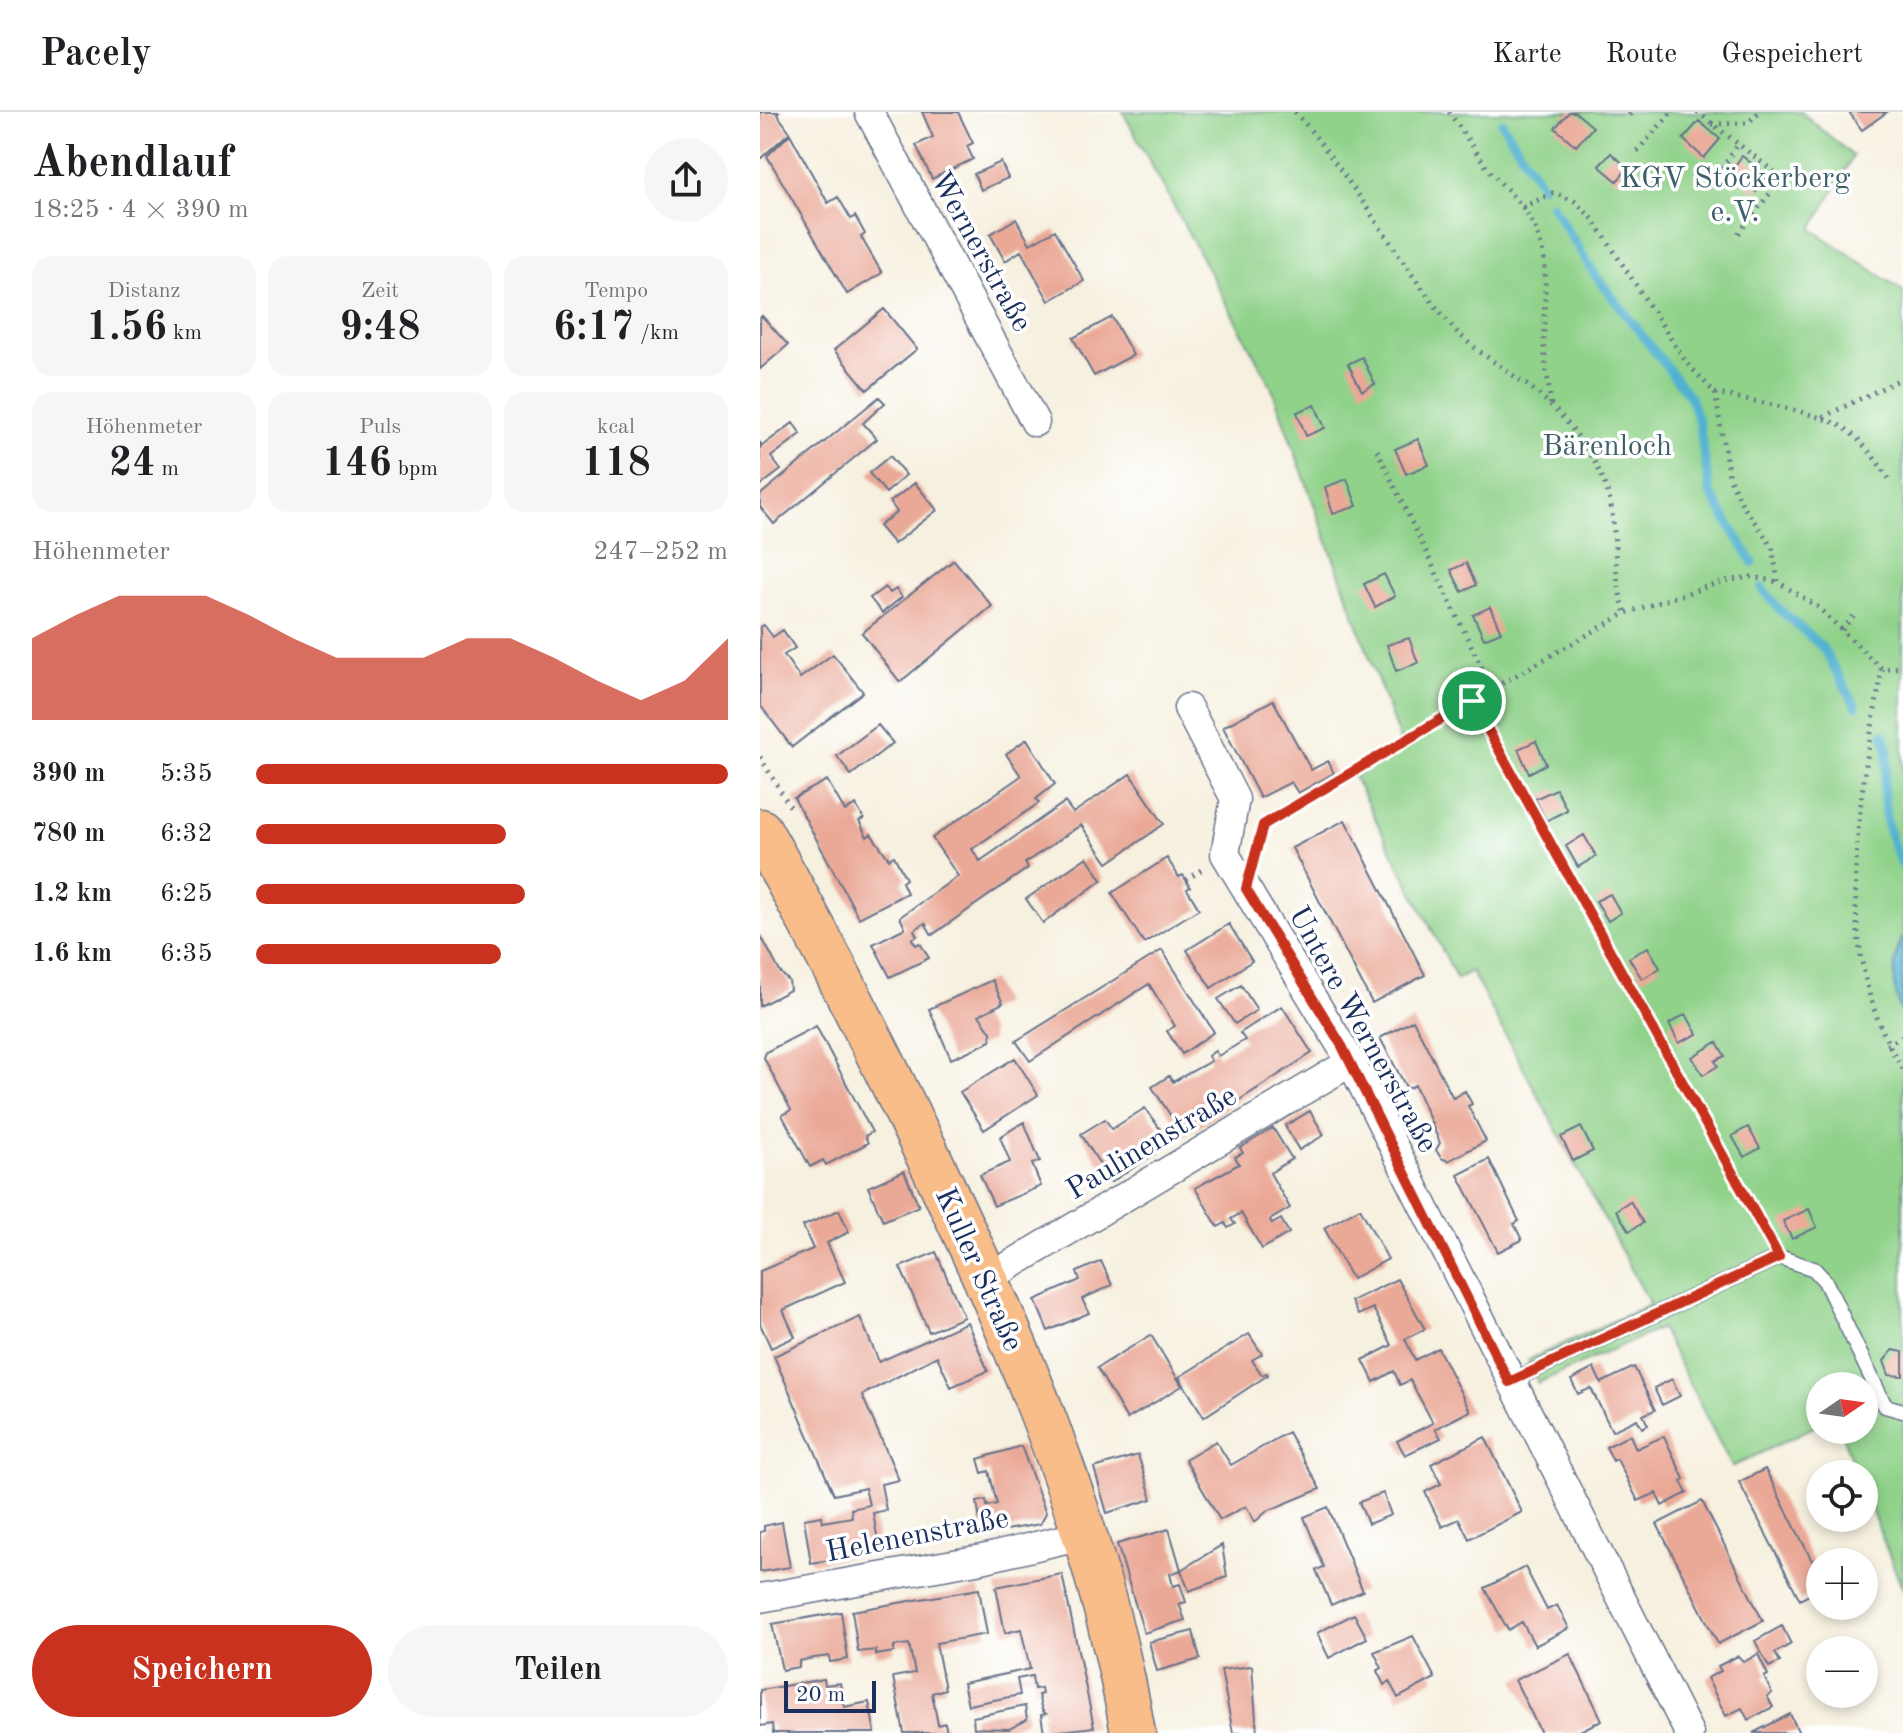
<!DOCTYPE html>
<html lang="de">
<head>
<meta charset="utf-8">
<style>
  :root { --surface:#fff; --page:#f6f6f6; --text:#202124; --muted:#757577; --line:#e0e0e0; --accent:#c8321e }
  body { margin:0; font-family:"Old Standard TT",serif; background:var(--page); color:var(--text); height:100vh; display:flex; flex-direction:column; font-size:30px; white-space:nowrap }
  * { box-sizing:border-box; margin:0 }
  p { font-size:26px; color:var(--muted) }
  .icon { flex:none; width:44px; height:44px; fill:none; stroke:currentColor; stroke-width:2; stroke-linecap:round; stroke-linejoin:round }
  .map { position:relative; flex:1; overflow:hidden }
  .details { display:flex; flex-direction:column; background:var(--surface); width:760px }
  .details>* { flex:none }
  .needle { width:52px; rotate:77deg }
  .tools { position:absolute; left:1046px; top:1260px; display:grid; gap:16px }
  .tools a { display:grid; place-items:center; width:72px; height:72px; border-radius:50%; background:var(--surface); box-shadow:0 4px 12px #0003; font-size:40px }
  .scale { position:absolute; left:24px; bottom:20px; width:92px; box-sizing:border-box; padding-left:8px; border:4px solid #1b2f5e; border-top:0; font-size:22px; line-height:28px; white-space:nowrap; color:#1b2f5e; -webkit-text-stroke:6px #fff; paint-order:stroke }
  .pin { position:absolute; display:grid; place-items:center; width:68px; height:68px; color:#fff; margin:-34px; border:4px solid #fff; border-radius:50%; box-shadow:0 2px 8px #0007 }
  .round { display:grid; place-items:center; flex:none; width:84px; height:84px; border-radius:42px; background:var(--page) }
  .head { display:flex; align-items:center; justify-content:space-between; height:136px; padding:0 32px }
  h1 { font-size:44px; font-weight:700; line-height:60px }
  .metrics { display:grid; grid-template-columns:repeat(3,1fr); gap:12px; height:136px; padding:8px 32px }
  .metrics div { display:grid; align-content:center; border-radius:20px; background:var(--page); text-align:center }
  .metrics b { font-size:40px; font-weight:700 }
  .metrics small { font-size:22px; font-weight:400 }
  .metrics p { font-size:22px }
  .chart { height:224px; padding:16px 32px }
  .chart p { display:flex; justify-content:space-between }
  .chart svg { width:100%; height:144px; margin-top:8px; fill:var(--accent); opacity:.7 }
  .action { display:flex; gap:16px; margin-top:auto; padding:16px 32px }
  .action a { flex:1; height:92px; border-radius:48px; background:var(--accent); color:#fff; font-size:32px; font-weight:700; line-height:92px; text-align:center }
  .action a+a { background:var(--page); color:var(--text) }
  ul { padding:0 32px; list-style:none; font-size:26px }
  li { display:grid; grid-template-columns:128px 96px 1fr; align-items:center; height:60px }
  li i { height:20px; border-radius:10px; background:var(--accent) }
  header { display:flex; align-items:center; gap:48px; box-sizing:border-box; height:112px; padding:0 40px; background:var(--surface); border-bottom:2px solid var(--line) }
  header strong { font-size:38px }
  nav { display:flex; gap:44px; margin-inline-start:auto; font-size:28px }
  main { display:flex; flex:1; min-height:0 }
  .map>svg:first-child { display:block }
  .green { fill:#90d28a; stroke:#568074; stroke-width:2 }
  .water { fill:#51b1d0; stroke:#367097; stroke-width:2 }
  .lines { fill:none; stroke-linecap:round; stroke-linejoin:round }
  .stream { stroke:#51b1d0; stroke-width:9 }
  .building { fill:#eaa997 }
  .lane-casing { stroke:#68738b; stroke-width:17 }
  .street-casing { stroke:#68738b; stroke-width:31 }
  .primary-casing { stroke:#68738b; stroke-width:47 }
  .path { stroke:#68738b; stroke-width:5; stroke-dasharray:2 6; stroke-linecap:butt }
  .lane { stroke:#fff; stroke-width:14 }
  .street { stroke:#fff; stroke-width:28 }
  .primary { stroke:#f9bd89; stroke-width:44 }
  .route-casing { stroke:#fff; stroke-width:16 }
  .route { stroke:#c8321e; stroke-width:10 }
  .labels { text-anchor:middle; stroke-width:7; stroke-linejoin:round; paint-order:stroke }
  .park-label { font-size:30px; fill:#3e606b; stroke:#fff }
  .street-label { font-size:30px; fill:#1b2f5e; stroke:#fff }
</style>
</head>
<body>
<header>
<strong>Pacely</strong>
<nav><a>Karte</a><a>Route</a><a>Gespeichert</a></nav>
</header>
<main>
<section class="details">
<div class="head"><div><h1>Abendlauf</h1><p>18:25 · 4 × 390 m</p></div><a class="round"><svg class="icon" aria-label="share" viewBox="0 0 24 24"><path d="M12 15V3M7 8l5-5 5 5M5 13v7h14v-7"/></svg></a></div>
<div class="metrics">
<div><p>Distanz</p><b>1.56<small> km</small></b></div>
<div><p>Zeit</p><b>9:48</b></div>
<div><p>Tempo</p><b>6:17<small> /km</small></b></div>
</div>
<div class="metrics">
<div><p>Höhenmeter</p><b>24<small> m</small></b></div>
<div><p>Puls</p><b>146<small> bpm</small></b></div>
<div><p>kcal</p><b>118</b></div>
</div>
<div class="chart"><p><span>Höhenmeter</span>247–252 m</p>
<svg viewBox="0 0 160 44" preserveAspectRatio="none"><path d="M0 44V19L10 12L20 6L30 6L40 6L50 12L60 19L70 25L80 25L90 25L100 19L110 19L120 25L130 32L140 38L150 32L160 19V44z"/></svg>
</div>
<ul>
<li><b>390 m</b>5:35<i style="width:100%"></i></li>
<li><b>780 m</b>6:32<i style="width:53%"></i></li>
<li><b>1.2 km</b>6:25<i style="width:57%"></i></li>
<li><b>1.6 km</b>6:35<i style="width:52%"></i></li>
</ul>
<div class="action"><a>Speichern</a><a>Teilen</a></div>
</section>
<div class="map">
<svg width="1143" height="1621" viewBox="0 0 1143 1621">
  <rect width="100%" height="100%" fill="#fff"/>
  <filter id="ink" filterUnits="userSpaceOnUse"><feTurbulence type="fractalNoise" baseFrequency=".0125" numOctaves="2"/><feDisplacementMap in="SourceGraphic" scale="16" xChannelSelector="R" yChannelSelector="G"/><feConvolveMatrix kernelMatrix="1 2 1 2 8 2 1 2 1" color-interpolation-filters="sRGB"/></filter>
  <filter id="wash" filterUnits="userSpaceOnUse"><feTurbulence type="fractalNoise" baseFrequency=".006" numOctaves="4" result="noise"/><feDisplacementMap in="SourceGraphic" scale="32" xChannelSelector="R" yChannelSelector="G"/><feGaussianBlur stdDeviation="1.8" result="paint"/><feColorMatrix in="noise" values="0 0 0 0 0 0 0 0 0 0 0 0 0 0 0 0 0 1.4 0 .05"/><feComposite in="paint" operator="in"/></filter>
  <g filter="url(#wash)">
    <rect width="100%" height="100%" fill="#f6f0df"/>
    <path class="green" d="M363 0H1041L1093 44 1052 117 1143 179V1478L1104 1380V1362H1097L1080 1318H1104V1274H1060V1312L972 1355 901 1216 778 1271 768 1248 890 1192 711 859 697 867 594 665 643 637 511 274Z"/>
    <path class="water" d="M1143 825V906C1133 881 1130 849 1143 825Z"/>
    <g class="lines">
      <path class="stream" d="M742 11 782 74
        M791 92 836 164 930 285 939 311 950 381 993 451
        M1002 476 1020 498 1062 535 1096 594
        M1123 622C1132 641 1126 654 1124 673 1123 700 1129 730 1143 754"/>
    </g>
    <g id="blocks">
      <path class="building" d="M0 0H19L17 2 30 20 0 47Z
        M162 0H198L213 31 207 34 213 47 172 67 156 33 173 25Z
        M809 0H815L833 15 816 34 795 16Z
        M1089 0H1127L1102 18Z
        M939 9 960 27 944 46 923 27Z
        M30 22 68 91 78 85 91 107 95 104 105 122 101 125 122 161 87 182 7 44Z
        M851 41 868 56 857 69 839 54Z
        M982 44 1008 64 996 80 970 60Z
        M241 50 248 66 221 78 214 62Z
        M256 107 270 132 295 118 324 169 289 189 261 139 245 149 230 122Z
        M124 197 157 237 107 278 74 238Z
        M2 204 28 233 0 257V206Z
        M352 205 373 243 334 264 313 226Z
        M602 245 615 272 602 279 588 252Z
        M119 285 125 291 103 311 117 327 14 412 0 395V383Z
        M555 293 565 316 546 324 537 300Z
        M33 311 41 322 11 345 21 358 0 374V330L2 334Z
        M658 327 669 353 646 362 635 337Z
        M130 344 146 363 126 381 109 361Z
        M587 367 597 394 573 402 565 375Z
        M155 371 177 398 134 432 119 414 137 400 130 390Z
        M194 448 232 494 140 570 102 521Z
        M706 451 716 473 702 480 691 458Z
        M624 462 635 484 615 495 604 472Z
        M125 475 130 481 136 477 142 485 122 501 110 486Z
        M730 495 741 520 724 527 713 503Z
        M4 513 13 525 23 518 35 536 24 543 40 566 73 542 103 580 32 635 0 593V515Z
        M649 526 658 551 636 559 627 533Z
        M513 588 551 658 568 649 574 661 538 681 531 670 500 686 463 615Z
        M118 613 133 631 91 663 77 644Z
        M267 627 295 672 276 687 279 691 212 737 220 749 305 690 313 701 370 662 404 712 348 751 321 713 265 751 268 756 172 823 165 811 154 818 157 824 152 827 156 833 160 831 169 846 130 865 113 832 145 816 140 805 198 764 172 726 261 664 246 642Z
        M776 629 786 652 769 661 758 637Z
        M67 668 85 699 96 693 104 707 99 709 107 725 111 722 129 747 134 744 146 767 142 770 147 781 99 806 34 686Z
        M796 677 807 698 786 709 775 687Z
        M585 708 665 863 612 891 532 736Z
        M824 723 836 744 818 755 806 734Z
        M327 745 342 768 283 811 266 787Z
        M407 746 419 765 423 763 430 775 427 777 439 797 384 831 352 781Z
        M850 782 861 801 848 809 836 789Z
        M469 812 492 849 451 876 427 838Z
        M0 822 20 860 29 869 30 878 0 894Z
        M888 835 900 856 882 867 869 846Z
        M402 838 454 920 422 942 407 919 415 914 389 872 270 949 256 929Z
        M232 868 243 891 219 903 231 920V929L191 947 169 897Z
        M481 873 497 898 475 912 458 887Z
        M522 894 552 941 424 1024 392 975 409 964 413 970 451 949 448 944 455 939 458 944 485 928 480 921Z
        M926 902 937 922 919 931 909 912Z
        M653 908 693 986 705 979 712 992 708 994 726 1029 688 1049 681 1046 676 1038 680 1031 655 973 647 977 620 926Z
        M56 914 112 1020 105 1024 108 1031 66 1053 63 1048 50 1055 22 1003 31 998 4 946 6 940Z
        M957 930 965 944 955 949 958 954 943 963 932 945Z
        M255 946 278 983 224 1018 200 980Z
        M385 996 402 1020 388 1029 395 1042 351 1070 321 1022 345 1007 352 1017Z
        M550 999 564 1023 539 1038 525 1014Z
        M264 1010 280 1049 272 1052 281 1074 234 1094 220 1063 250 1050 240 1025Z
        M821 1015 833 1039 813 1049 801 1025Z
        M988 1015 1000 1036 984 1045 972 1024Z
        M513 1016 532 1047 510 1061 530 1096 510 1108 512 1112 521 1107 529 1121 502 1137 481 1101 471 1107 475 1112 468 1116 465 1111 458 1115 435 1076 479 1052 475 1045 483 1041 480 1036Z
        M729 1047 759 1109 754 1112 762 1128 738 1140 698 1063Z
        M144 1059 159 1094 123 1109 108 1075Z
        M870 1089 883 1111 869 1119 856 1098Z
        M600 1096 628 1147 592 1167 564 1116Z
        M1049 1097 1057 1115 1032 1127 1023 1109Z
        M79 1098 89 1120 67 1131 85 1170 23 1198 35 1225 11 1236 0 1212V1159L53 1137 43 1114Z
        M176 1140 204 1205 169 1220 140 1155Z
        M341 1149 352 1173 322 1187 329 1201 288 1219 275 1188 320 1168 317 1160Z
        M637 1167 665 1217 645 1227 655 1248 678 1236 710 1299 675 1317 681 1326 645 1343 637 1329 673 1311 650 1268 640 1273 634 1259 614 1270 603 1248 632 1233 613 1196 598 1203 591 1189Z
        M100 1205 119 1250 207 1210 228 1259 191 1275 177 1244 102 1283 139 1368 121 1372 126 1398 113 1401 120 1440 51 1451 44 1407 62 1404 63 1410 92 1405 91 1397 109 1393 105 1376 74 1383 14 1244Z
        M489 1222 502 1242 492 1248 502 1263 507 1261 508 1263 444 1305 419 1265Z
        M391 1223 422 1274 367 1307 337 1256Z
        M1133 1238 1143 1240V1264L1129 1263 1124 1249Z
        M874 1255 895 1298 883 1303 888 1313 882 1316 877 1307 852 1319 831 1276 818 1282 811 1268 834 1256 841 1271Z
        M912 1267 920 1284 902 1293 894 1276Z
        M528 1320 560 1377 507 1399 495 1410 486 1394 460 1408 425 1347 456 1329 471 1353Z
        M870 1323 876 1337 904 1324 924 1367 921 1369 927 1381 902 1394 896 1381 878 1389 857 1347 853 1349 846 1335Z
        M725 1325 762 1400 709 1427 699 1407 682 1415 665 1380 681 1372 671 1352Z
        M261 1334 286 1401 280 1412 222 1422 217 1390 226 1388 227 1394 237 1392 229 1359 222 1361 218 1347Z
        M378 1343 392 1387 347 1401 334 1356Z
        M1005 1357 1060 1464V1477L1040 1488 979 1370Z
        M623 1381 631 1403 608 1412 599 1390Z
        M942 1389 1003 1509 958 1532 897 1412Z
        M568 1395 603 1479 571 1493 556 1458 564 1455 544 1405Z
        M22 1410 30 1455 0 1460V1420L4 1419V1414Z
        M409 1417 421 1458 410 1462 413 1474 420 1472 426 1490 419 1492 425 1508 384 1521 357 1432Z
        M462 1433 467 1465 429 1479 421 1458Z
        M765 1455 787 1498 797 1493 809 1516 775 1534 762 1510 748 1518 725 1476Z
        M302 1462 334 1615 284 1621 281 1603 286 1602 282 1598 278 1583 282 1582 281 1576 274 1577 272 1564 257 1567 260 1583 208 1593 203 1571 270 1557 261 1517 245 1521 236 1475Z
        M219 1477 227 1522 176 1531 185 1577 172 1581 178 1613 185 1611 187 1621H144L133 1565 155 1561 149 1532 134 1534V1540L116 1543V1538L98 1540 92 1499Z
        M81 1500 88 1547 70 1550 69 1544 54 1546 39 1549V1555L22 1558 12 1512Z
        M594 1502 607 1526 569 1546 557 1521Z
        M1022 1514 1031 1532 1015 1541 1020 1550 1009 1555 995 1529Z
        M433 1519 440 1547 397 1559 389 1530Z
        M653 1524 675 1566 638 1586 629 1569 624 1573 617 1559 622 1556 614 1540Z
        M810 1542 842 1608 816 1621H781L755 1568Z
        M998 1542 1008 1563 1004 1565 1012 1581 1007 1584 1013 1595 988 1608 982 1596 966 1604 947 1566 961 1559 958 1554 978 1544 984 1550Z
        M492 1554 497 1621H473L461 1558Z
        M64 1567 65 1573 80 1571 84 1595 109 1590 115 1621H13L12 1612 0 1614V1578Z
        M265 1594 267 1608 249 1617 214 1616 213 1605Z
        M1030 1602 1039 1621H993Z"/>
    </g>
  </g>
  <g filter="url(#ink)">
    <use href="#blocks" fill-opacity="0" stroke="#68738b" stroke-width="2"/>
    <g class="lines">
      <g class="lane-casing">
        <path id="lane" d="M749 1270 1019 1145 1054 1157 1065 1169 1125 1294 1143 1299"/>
      </g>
      <g class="street-casing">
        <path id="street" d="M109 0 275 310
          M428 596 475 687 465 742 591 950 929 1621
          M227 1167 591 950
          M0 1486 222 1447 326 1422"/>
      </g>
      <g class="primary-casing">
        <path id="primary" d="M0 719C56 818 107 917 156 1019 250 1211 337 1409 373 1621"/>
      </g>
      <path class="path" d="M535 0C593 66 634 144 689 211 709 235 735 250 760 268 793 290 826 329 842 365 862 409 848 457 866 501
        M689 0 728 57 763 95 793 81 814 89 833 107 926 250 955 281 969 365 983 394 1012 434 1018 470 1058 495 1122 557 1143 555
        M937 0 1022 66 978 122
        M869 3 871 0
        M952 12 988 11 999 0
        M877 39 912 0
        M957 63 978 33
        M763 95C796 144 782 178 784 232 785 253 789 273 791 294
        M955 281C986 288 1065 301 1087 318 1105 332 1118 350 1131 370
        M1063 305 1143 266
        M617 338 732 577
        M1082 518 1096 501
        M1122 557C1100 686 1067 839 1143 957
        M712 589 1009 1127
        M0 645 31 696
        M502 716 732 577 866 501 964 469 991 465 1018 470
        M426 768 441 758
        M1127 933 1143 924"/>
      <use href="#lane" class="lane"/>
      <use href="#street" class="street"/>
      <use href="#primary" class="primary"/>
    </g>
  </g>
  <g class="lines" filter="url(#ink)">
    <g class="route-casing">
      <path id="route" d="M712 589 1019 1145 749 1270 582 934 486 777 503 713Z"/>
    </g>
    <use href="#route" class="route"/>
  </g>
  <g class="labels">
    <g class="park-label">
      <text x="975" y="75">KGV Stöckerberg<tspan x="975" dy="34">e.V.</tspan></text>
      <text x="847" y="343">Bärenloch</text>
    </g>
    <g class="street-label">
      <text transform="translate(222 139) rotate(61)" y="10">Wernerstraße</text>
      <text transform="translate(604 917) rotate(61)" y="10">Untere Wernerstraße</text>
      <text transform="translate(391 1030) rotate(-31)" y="10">Paulinenstraße</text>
      <text transform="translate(220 1157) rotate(66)" y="10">Kuller Straße</text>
      <text transform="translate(157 1422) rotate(-11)" y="10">Helenenstraße</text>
    </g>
  </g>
</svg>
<div class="tools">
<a><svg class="needle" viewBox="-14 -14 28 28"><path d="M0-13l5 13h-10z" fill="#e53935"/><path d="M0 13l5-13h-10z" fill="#757577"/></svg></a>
<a><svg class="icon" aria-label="locate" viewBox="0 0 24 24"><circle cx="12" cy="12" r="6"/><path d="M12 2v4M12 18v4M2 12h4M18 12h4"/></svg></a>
<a>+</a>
<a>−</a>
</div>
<div class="scale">20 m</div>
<div class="pin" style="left:712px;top:589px;background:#1e9e55"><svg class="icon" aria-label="arrive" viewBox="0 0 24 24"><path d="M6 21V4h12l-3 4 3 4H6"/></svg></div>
</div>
</main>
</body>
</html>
